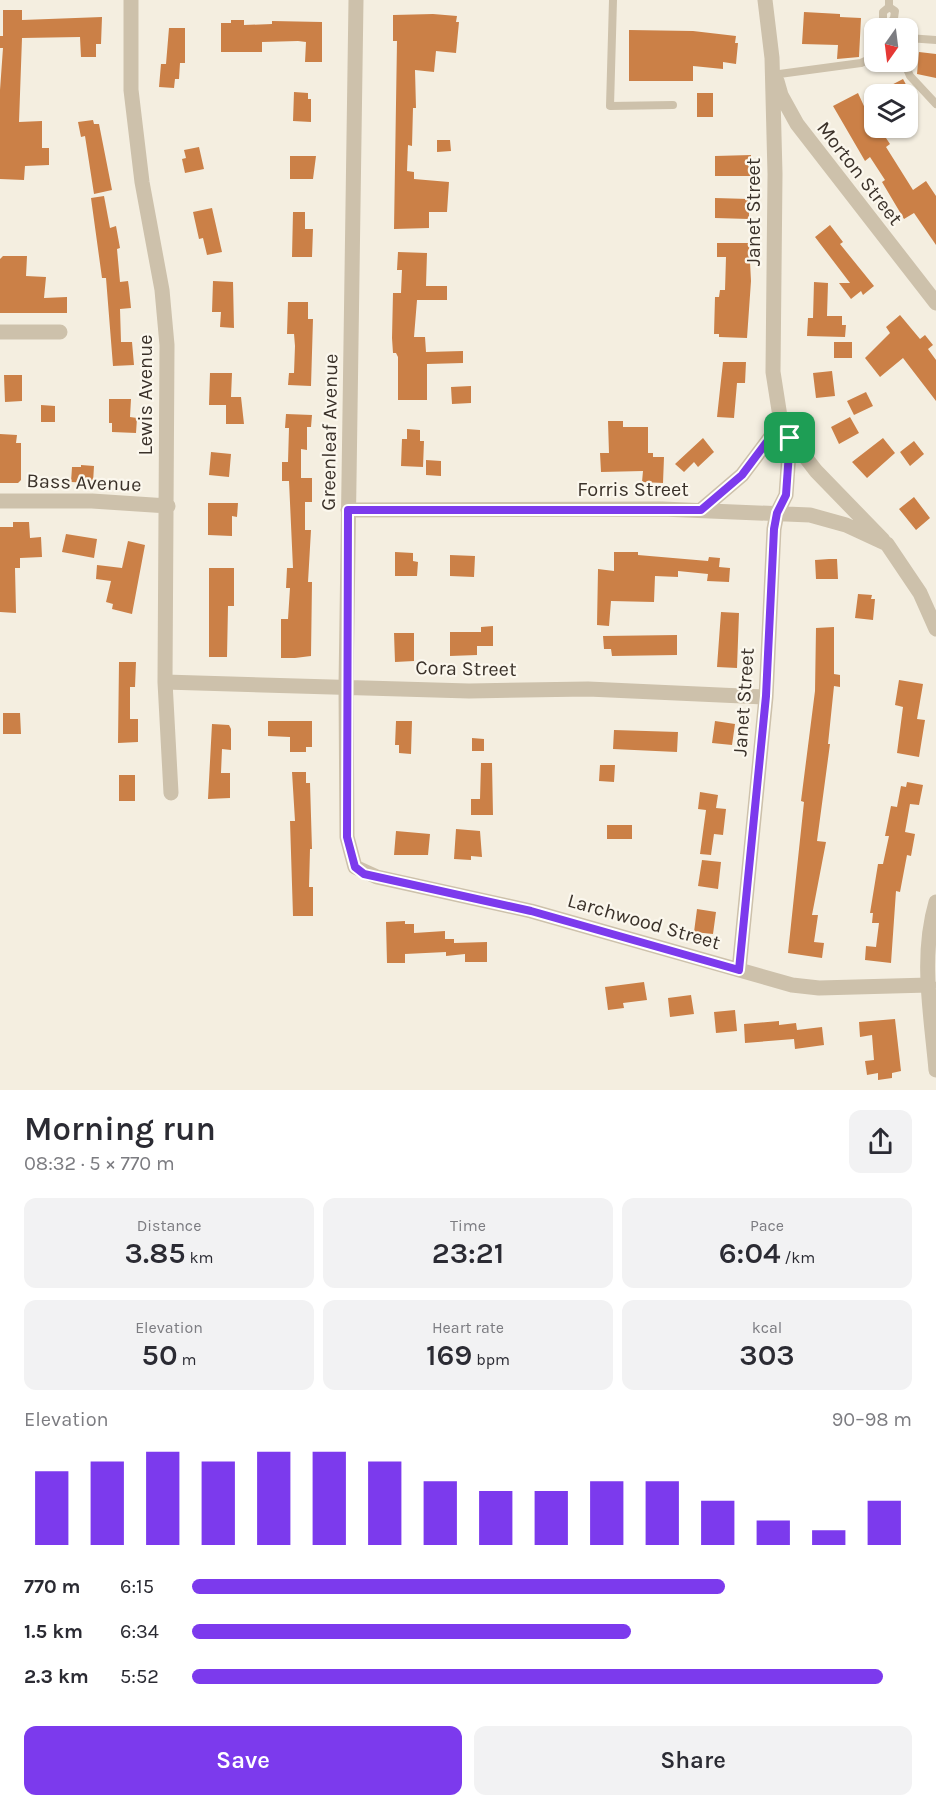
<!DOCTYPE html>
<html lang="en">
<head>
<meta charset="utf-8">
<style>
  :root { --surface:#fff; --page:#f2f2f3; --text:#2b2b33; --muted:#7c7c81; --accent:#7c3aed }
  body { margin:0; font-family:Karla,sans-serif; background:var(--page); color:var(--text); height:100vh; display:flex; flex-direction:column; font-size:22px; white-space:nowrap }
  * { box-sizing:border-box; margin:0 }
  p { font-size:20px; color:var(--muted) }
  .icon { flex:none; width:33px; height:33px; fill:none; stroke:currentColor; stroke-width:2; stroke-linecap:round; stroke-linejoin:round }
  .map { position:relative; height:1090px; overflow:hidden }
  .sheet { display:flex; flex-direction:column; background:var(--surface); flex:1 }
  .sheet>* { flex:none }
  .needle { width:39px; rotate:194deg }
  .tools { position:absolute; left:864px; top:18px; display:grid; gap:12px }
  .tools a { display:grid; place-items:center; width:54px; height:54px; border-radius:12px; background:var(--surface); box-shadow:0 2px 4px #0004; font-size:30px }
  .pin { position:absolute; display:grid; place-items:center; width:51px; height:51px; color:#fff; margin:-26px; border-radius:12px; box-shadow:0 3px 9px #0006 }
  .round { display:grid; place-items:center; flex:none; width:63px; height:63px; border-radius:12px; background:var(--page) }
  .head { display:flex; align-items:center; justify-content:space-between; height:102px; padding:0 24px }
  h1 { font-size:33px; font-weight:600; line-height:45px }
  .stats { display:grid; grid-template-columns:repeat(3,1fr); gap:9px; height:102px; padding:6px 24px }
  .stats div { display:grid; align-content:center; border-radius:12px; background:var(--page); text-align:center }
  .stats b { font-size:30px; font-weight:600 }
  .stats small { font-size:16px; font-weight:400 }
  .stats p { font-size:16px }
  .chart { height:168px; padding:12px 24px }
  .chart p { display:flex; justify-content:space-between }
  .chart svg { width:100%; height:108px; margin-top:6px; stroke:var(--accent); stroke-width:6 }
  .action { display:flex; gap:12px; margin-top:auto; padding:12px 24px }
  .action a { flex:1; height:69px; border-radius:12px; background:var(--accent); color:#fff; font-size:24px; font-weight:600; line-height:69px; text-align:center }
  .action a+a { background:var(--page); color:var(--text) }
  ul { padding:0 24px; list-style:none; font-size:20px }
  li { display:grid; grid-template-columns:96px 72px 1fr; align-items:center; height:45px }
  li i { height:15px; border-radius:8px; background:var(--accent) }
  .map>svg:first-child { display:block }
  .building { fill:#cb8047 }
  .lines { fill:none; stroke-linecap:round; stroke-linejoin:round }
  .service { stroke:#cdc1ab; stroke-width:8 }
  .minor { stroke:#cdc1ab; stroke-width:15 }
  .route-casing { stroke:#fff; stroke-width:12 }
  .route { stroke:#7c3aed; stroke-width:8 }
  .labels { text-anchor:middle; stroke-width:4.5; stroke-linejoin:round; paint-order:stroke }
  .street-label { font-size:20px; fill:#3b322a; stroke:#fbf7ed }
</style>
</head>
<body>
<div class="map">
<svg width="936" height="1090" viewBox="0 0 936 1090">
  <rect width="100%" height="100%" fill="#f4eee0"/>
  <path class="building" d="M3 10H22V20L102 17 101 44H96V57H81L80 37 22 38 19 122 42 121V148H49V165L25 166 24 180 0 179V90L3 48H0V36H3Z
    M804 12 840 14V17L861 18 859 57 837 59 838 45 802 44Z
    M433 14 457 16 456 22H459L456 53 436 51 434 72 415 70 416 108H413L412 146 408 145 407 171 414 172V179L449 182 447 212H429V228L394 229 397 41H393V15Z
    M231 20H244V25L272 24V21L322 22V62H305L306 42 298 41 262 42V52H221V23H231Z
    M169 28H185V63H180L179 79H175L174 88 159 87 161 64H166Z
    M629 30 693 31 736 36 735 43H738L736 64 723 62V69L693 66V81H629Z
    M919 52 936 54V78L917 74Z
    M903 79 911 94H874Z
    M294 92 308 93V99H311V122L293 121Z
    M697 93H713V117H697Z
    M858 93 874 128H902L886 138 890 144 886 147 913 190 926 181 936 196V245L914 213 904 219 882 182 885 180 870 157 865 161 833 106Z
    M93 120 94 124H99L112 190 94 194 85 136 81 137 78 122Z
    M437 140H450L451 151 437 152Z
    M199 147 204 169 185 173 182 159 186 158 184 150Z
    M751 155V176H715V156Z
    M290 156H316L313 179H290Z
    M104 196 110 228 116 226 120 248 117 249 120 282 128 281 129 288 131 308 120 309 121 342H132L134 365 113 366 106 278H102L91 198Z
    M715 198 749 199V219L715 218Z
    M212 208 222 252 207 255 203 238 199 239 193 212Z
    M293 212H305V229H313L312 257H292Z
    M830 225 843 242 840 244 874 286 863 295 861 291 851 299 839 283H850L815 237Z
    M717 243H749L751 281 747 338 719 337V334H714L715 297H719L720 290H725L726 257H717Z
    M398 252 427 253 426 286H447V300H417L414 337H425L426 352 463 351V363L427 364V400H398V357L396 353H393L392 338 393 293H401L402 270H397Z
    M3 256H27L26 276 46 277 44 298 67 297V313H0V259Z
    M213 281 233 282 234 328 220 327 221 312H212Z
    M814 282 828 283 827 316H842V325H846L845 337 807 336 808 318H813Z
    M288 302H308V319H313L311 386 288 385 289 373H294L295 346 294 334H287Z
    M900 315 920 339 925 335 933 345 928 349 936 360V401L903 358 880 377 865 358 890 333 886 327Z
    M834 342H852V358H834Z
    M723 362H746L745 383H737L734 418 717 417Z
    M832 371 835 396 816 398 813 373Z
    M210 373H232L231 397H241L244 424H226V405H209Z
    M4 375H22V401L5 402Z
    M471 386V403L452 404 451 387Z
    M866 392 873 406 854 415 847 401Z
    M109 399H131L130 417 137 418 136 433 112 432V423H109Z
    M41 405 55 406V422H41Z
    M286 414 312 415 311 427H307V450L301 449V478H312V502H305V530H311L308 582H312L311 656 295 658H281V619H288L290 588H286L287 568H293L289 481H282V462H288L289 428H285Z
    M850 417 859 433 839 444 831 427Z
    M608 421H623V427H648V453H653V457H664L663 483 642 482 643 471 601 472 600 453H609Z
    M407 429 420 430V441H424L423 467 401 466 402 439H407Z
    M0 434 17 435 16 443H21V480L18 483H0Z
    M703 438 714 452 698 467 694 462 684 472 675 464Z
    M883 438 895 453 867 478 852 462Z
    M914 441 924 454 910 466 900 452Z
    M211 452 231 454 229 477 209 475Z
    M426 460 441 461V476L426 475Z
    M81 465 94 466 93 483 71 482 72 467H81Z
    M914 497 930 518 916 530 899 509Z
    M208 503H238L237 517 232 516V536L208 535Z
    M13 522H29L30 538 41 537 42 557 20 558V568H15L16 613 0 612V527H13Z
    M66 534 97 539 94 558 62 552Z
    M128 541 145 545 132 614 112 609 113 604 106 602 111 581 96 579 97 565 122 568Z
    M395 552 413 553V561L418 562 417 576H395Z
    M614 552H638V555L708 561 709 557 720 558 719 567 730 568 729 582 707 581 708 574 678 571V577L655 576 654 602 611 601 609 626 597 625 598 569 614 571Z
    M450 555 475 556 474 577 450 576Z
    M829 559H837L838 579H816L815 560Z
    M209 568H234V606H228L227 657H209Z
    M858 594 872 595 871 599H875L873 620 855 618Z
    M721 612 739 613 737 668 717 667Z
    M493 626V646H477V655L450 656V632H481V627Z
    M834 627V674L840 675V687L834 686 828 744H830L817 841 826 842 812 915H818L814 942 824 943 822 958 788 953 804 802 801 801 815 691 816 628Z
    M394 633H414V661L395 662Z
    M677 635V655L612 656 611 649H604L603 636Z
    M119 662H136L135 687H130V719H138V742L118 743Z
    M899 680 923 684 917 719 925 720 919 757 897 753 903 707 895 705Z
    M3 713H20L21 734H3Z
    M268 721H312V747H306V752H290V737L268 736Z
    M396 721H412L411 754 399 753V745H395Z
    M715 721 735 724 732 745 712 743Z
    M212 724 229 725 231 729V750L222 749 221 773H230V798L208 799Z
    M614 730 678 732 677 752 613 749Z
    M472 738 484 739V751H472Z
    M481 763H492L493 815H471V799H480Z
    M600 765H615L614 782 599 781Z
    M292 772H306V783H310L312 849H310L309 887H313V916H293L290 821H295Z
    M119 775H135V801H119Z
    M907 782 923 785 919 805 910 804 905 832 915 834 911 856 907 855 900 892 896 891 891 963 865 960 866 946 876 947 879 923H872L873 913H870L878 864H883L889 836H885L891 806 897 807 901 786 906 787Z
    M700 792 718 795 716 808 726 809 723 835 714 834 711 855 700 854 706 810 698 809Z
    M607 825H632V839H607Z
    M456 829 480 831 482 857 471 856V860L454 859Z
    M396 831 430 834 428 855H394Z
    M702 860 721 862 718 889 698 886Z
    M697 909 716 912 713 934 694 932Z
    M405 921V924H414V933L445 931V939H454V943L487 942V962H465V954L446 956V952L405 954V963H387L386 922Z
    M644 982 647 1000 623 1003 624 1008 608 1010 605 987Z
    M691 995 694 1014 670 1017 668 998Z
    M735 1010 737 1031 716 1033 714 1012Z
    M895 1019 901 1071 892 1073V1078L878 1080V1073L867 1075 865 1061 874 1060 872 1035 860 1037 859 1022Z
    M779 1021V1025L796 1023 797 1030 822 1027 824 1045 795 1049 794 1039 745 1043 744 1024Z"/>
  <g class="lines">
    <path class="service" d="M613 0 610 106 673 105
      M889 0V7L883 12V20L891 28
      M889 7 895 11 894 18 889 25
      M908 38 936 40
      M904 62 910 76 936 104
      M772 75 861 63 874 57"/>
    <path class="minor" d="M131 0V90L142 182 162 290 167 345 165 682 171 793
      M356 0 346 686 347 837 355 867 377 877 531 911 792 985 819 988 929 985
      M777 81 781 95 797 124 936 303
      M0 332H60
      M789 436 816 471 883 540
      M0 501H92L168 506
      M348 510 662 509 810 515 846 525 887 544 920 593 936 629
      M701 510 742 475 781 423 773 372 775 174 772 58 765 0
      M165 682 469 691 588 689 766 697
      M936 902C920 957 931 1013 936 1070
      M739 970 766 697 774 529 777 513 786 495 790 438"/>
  </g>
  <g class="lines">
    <g class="route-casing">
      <path id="route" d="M781 423 790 438 786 495 777 513 774 529 766 696 739 970 531 911 364 874 355 867 347 837 348 510H701L742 475Z"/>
    </g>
    <use href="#route" class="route"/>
  </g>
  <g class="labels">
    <g class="street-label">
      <text transform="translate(860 173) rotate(52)" y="7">Morton Street</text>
      <text transform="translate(753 212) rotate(-90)" y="7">Janet Street</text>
      <text transform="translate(145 395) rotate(-90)" y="7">Lewis Avenue</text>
      <text transform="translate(329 432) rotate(-89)" y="7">Greenleaf Avenue</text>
      <text transform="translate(84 482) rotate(2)" y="7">Bass Avenue</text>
      <text x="633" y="496">Forris Street</text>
      <text transform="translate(466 668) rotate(1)" y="7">Cora Street</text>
      <text transform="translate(743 702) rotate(-86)" y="7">Janet Street</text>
      <text transform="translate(644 921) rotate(16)" y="7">Larchwood Street</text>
    </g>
  </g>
</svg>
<div class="tools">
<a><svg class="needle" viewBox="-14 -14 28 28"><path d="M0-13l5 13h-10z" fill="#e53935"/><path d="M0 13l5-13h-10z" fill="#7c7c81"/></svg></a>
<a><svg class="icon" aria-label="layers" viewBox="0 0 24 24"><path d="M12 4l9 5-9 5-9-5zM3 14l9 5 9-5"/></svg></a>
</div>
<div class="pin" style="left:790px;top:438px;background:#1e9e55"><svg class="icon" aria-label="arrive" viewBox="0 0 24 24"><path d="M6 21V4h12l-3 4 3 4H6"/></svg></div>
</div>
<section class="sheet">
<div class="head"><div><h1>Morning run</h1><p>08:32 · 5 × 770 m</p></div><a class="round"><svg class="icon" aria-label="share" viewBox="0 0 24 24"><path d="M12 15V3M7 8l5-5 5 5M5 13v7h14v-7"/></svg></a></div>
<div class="stats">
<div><p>Distance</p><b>3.85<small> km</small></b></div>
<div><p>Time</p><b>23:21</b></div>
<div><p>Pace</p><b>6:04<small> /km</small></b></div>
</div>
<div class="stats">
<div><p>Elevation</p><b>50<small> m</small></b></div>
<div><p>Heart rate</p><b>169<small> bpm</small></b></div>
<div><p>kcal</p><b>303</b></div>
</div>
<div class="chart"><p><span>Elevation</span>90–98 m</p>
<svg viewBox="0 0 160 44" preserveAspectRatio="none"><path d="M5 44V14M15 44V10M25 44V6M35 44V10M45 44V6M55 44V6M65 44V10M75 44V18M85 44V22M95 44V22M105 44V18M115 44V18M125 44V26M135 44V34M145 44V38M155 44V26"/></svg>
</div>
<ul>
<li><b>770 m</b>6:15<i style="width:74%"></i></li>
<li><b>1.5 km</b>6:34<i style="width:61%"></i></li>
<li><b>2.3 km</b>5:52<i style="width:96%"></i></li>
</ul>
<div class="action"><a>Save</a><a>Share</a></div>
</section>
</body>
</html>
